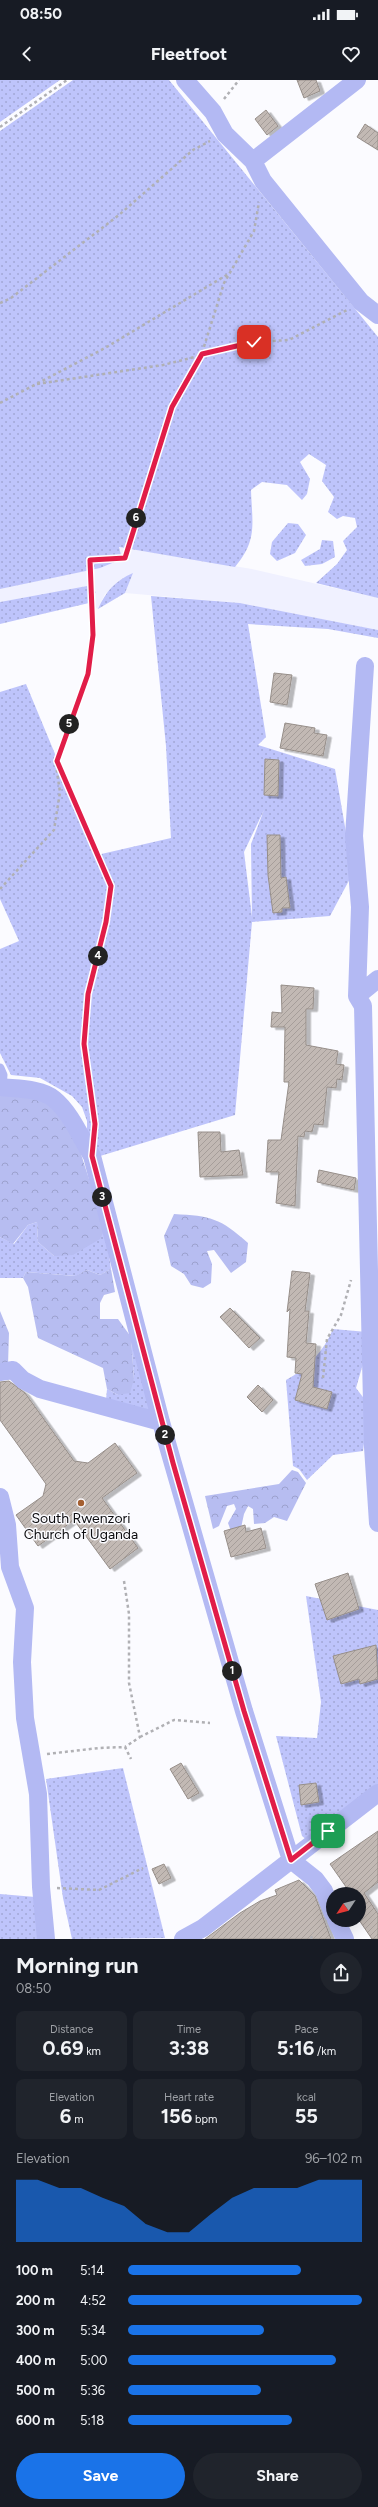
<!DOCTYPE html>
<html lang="en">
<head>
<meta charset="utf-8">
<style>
  :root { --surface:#171b24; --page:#20242c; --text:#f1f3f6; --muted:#9ea1a6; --accent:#1a73e8 }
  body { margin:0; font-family:Figtree,sans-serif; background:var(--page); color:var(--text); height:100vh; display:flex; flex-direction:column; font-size:15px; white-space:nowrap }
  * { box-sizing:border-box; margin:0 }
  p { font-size:13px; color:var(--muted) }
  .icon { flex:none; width:22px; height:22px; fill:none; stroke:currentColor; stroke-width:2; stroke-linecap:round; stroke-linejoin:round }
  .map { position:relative; height:1859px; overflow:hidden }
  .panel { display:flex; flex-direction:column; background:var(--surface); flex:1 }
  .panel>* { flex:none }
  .needle { width:26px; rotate:234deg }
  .fabs { position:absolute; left:326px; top:1807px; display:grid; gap:8px }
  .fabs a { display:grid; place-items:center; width:40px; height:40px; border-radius:50%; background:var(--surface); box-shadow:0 4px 16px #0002; font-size:20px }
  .pin { position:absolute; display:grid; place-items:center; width:34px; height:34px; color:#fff; margin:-17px; border-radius:8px; box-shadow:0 2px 6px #0006 }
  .km { position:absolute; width:20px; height:20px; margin:-10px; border-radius:50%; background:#222; color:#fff; font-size:11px; line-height:20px; text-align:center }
  .round { display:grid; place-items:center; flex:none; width:42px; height:42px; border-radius:21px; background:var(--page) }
  .head { display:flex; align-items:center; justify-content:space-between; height:68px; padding:0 16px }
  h1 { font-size:22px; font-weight:700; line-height:30px }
  .metrics { display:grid; grid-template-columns:repeat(3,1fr); gap:6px; height:68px; padding:4px 16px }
  .metrics div { display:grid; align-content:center; border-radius:8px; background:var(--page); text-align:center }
  .metrics b { font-size:20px; font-weight:700 }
  .metrics small { font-size:11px; font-weight:400 }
  .metrics p { font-size:11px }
  .chart { height:112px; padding:8px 16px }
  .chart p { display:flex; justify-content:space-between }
  .chart svg { width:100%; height:72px; margin-top:4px; fill:var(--accent); opacity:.7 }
  .cta { display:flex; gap:8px; margin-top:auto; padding:8px 16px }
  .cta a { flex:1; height:46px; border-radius:24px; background:var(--accent); color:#fff; font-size:16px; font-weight:700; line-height:46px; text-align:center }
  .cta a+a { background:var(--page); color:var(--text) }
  ul { padding:0 16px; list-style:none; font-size:13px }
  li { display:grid; grid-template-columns:64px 48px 1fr; align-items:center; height:30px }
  li i { height:10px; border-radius:5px; background:var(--accent) }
  .status { display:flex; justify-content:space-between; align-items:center; height:28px; padding:0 20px; background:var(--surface); direction:ltr }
  .status svg { height:11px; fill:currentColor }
  header { display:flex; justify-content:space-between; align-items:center; height:52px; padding:0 16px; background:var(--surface); font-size:18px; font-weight:700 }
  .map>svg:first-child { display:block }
  .built { fill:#f0f1ff }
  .grass { fill:url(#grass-dots); fill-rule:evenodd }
  .forest { fill:url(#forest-crowns) }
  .building { fill:url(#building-hatch); stroke:#968e89; filter:url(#shadow) }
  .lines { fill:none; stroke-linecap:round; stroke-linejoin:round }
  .path { stroke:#b0b0b4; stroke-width:2.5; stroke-dasharray:3 3; stroke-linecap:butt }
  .lane { stroke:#b3b9f3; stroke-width:9 }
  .street { stroke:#b3b9f3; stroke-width:18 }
  .route-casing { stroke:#fff; stroke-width:8 }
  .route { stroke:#e11d48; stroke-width:5 }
  .poi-dot { fill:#a45f31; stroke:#fbfbff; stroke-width:1.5 }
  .labels { text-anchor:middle; stroke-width:3; stroke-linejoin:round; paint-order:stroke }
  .poi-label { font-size:14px; fill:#0c0c0f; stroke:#fbfbff }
</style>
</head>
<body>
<div class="status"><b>08:50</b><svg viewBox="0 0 49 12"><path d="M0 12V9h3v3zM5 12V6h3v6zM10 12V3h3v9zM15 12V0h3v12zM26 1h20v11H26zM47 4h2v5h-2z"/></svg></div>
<header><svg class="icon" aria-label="back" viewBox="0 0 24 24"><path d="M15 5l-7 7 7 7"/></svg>Fleetfoot<svg class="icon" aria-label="heart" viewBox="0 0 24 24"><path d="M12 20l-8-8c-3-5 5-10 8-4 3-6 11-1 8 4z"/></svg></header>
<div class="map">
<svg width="378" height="1859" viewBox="0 0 378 1859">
  <defs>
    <pattern id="grass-dots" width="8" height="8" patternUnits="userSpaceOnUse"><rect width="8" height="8" fill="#bec4fb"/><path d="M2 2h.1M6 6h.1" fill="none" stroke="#a2a7d6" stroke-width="1.8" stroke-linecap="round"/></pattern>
    <pattern id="forest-crowns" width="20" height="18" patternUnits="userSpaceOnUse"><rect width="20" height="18" fill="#b7bdf1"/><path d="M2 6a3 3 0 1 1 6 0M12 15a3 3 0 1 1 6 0" fill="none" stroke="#9ca1cd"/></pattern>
    <pattern id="building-hatch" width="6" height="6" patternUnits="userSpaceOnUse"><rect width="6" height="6" fill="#c2b9b4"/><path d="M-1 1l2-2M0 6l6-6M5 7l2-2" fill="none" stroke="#a69e9a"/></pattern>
    <filter id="shadow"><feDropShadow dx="4.5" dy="2.5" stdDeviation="0" flood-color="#0004"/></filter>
  </defs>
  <rect width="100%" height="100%" fill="#fbfbff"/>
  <path class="built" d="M118 467 252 489 378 518V550L240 523 125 513 133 493 105 514 98 529 89 523 96 512 87 506 0 522V509L39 500Z"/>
  <path class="grass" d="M0 0H60L0 42Z
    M73 0H169L378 257V518L316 503 337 484 347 470 343 461 357 447 355 438 343 436 337 439 328 432 334 417 322 401 326 385 309 374 300 382 310 399 307 414 302 420 287 405 262 402 251 410C252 443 258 460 235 487L119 467 122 479 100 488 0 509V51Z
    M288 443 298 444 306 455 295 473 277 481 270 474 272 462Z
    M322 460 333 461 335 477 322 484 305 486 301 480 320 469Z
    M133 493 125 513 98 529C106 511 115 501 133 493Z
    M87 506 96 512 89 523 0 544V522Z
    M151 516 240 523 378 550V558L328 549 248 544 266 657 258 665 335 689 353 793 330 836 252 842 235 1035 87 1080V1041L82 1027 72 1016 40 998 11 995 0 973V869L19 861 0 819V612L26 604 97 775 171 758 166 666ZM264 730 251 764 252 837 244 772Z
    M37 1142 38 1162 54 1176 105 1149 111 1189 100 1195 87 1190 76 1196 26 1192 23 1198H0V1157L14 1164 28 1145Z
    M333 1249 367 1252V1270L356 1308 369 1325 363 1371 333 1375 307 1400 299 1389 293 1386 286 1300C307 1289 324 1271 333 1249Z
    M131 1257 158 1332 106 1320 107 1309 118 1315 134 1299Z
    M306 1516 378 1530V1710L309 1762 302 1756 276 1656 317 1658 321 1622Z
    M123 1688 165 1858 72 1859 63 1818 46 1699Z
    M0 1814 47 1818V1859H0Z"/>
  <path class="forest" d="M0 1010 31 1014 59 1028 80 1071 105 1149 100 1159 73 1175 54 1176 38 1162 37 1142 28 1145 13 1164 0 1157Z
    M174 1134C211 1136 220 1138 248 1163L246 1182 231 1193 214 1170 207 1171 212 1184 211 1203 203 1208 191 1205 184 1194 171 1186 164 1156Z
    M111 1189 115 1212 104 1215 100 1223V1239H118L131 1257 134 1299 130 1313 118 1315 107 1309 103 1288 38 1258 28 1207 23 1198 26 1192 75 1196 87 1190 100 1195Z
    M0 1231 9 1253 8 1285 0 1288Z
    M292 1390 298 1392 306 1403 287 1441 274 1437 265 1443 254 1444 253 1429 248 1426 244 1434 241 1448 232 1454 228 1443 236 1429 234 1424 227 1426 219 1446 213 1449 205 1416 279 1404Z"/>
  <path class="building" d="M297 0H316L320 11 304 18Z
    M266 30 278 46 267 55 255 39Z
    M365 44 378 53V70L357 57Z
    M274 593 292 595 287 625 270 622Z
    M285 643 315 648 314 653 327 655 323 676 280 668Z
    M265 679 279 680 278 716 264 715Z
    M267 755H280L281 798 286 797 290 828H282V832L273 833 268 795Z
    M281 905 314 908 313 929H306V965L338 971 336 984 344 985 342 1000 337 999 336 1008 327 1007 323 1045 314 1044 312 1052 305 1051 304 1057 298 1056 295 1126 276 1123 279 1092H266L268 1060H281L289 1002H284L285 947H271L272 932 282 933Z
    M198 1052H220L221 1072 239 1070 243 1095 200 1097Z
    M319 1090 356 1098 354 1110 317 1102Z
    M292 1191 310 1193 305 1231H309L306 1263 316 1264 313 1307 332 1312 327 1329 295 1320 302 1294 295 1293 296 1278 287 1277 290 1229 287 1232Z
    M230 1228 260 1258 249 1268 220 1237Z
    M9 1301 25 1313 74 1381 88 1383 115 1363 137 1393 102 1418 138 1468 110 1489 74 1440 38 1466 16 1435 43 1416 46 1404 0 1340V1302Z
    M258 1305 273 1320 262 1332 247 1317Z
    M245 1445 246 1452 261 1448 266 1468 231 1477 224 1451Z
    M348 1493 359 1529 327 1540 315 1504Z
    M376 1565 378 1599 360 1604 359 1599 341 1604 333 1576Z
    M181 1683 199 1713 188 1719 170 1689Z
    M316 1703 319 1722 301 1725 299 1705Z
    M378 1751V1802L364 1813 378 1834V1859H372L359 1840V1814H351L330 1784Z
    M164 1784 171 1798 159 1804 152 1789Z
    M299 1800 315 1816 331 1859H205L240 1833 260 1821 277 1815 275 1810Z"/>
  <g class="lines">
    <path class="path" d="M224 19 239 0
      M0 47 67 0
      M0 223 11 218 119 135 193 70 210 61
      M37 304 163 285 254 262 289 260 347 230
      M0 323 105 268 230 193
      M57 682 111 806 106 842 88 914 83 963 95 1046
      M0 809 54 750 60 712 56 685 88 594 93 555 90 480 125 478 172 327 202 273 224 203 254 151 259 122
      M323 1298 327 1259 341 1235 351 1200
      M124 1501 129 1534V1603L140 1657 125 1667
      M140 1657 174 1640 210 1643
      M47 1674 99 1668 125 1667 131 1679
      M57 1808 99 1810 143 1788
      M311 1859 313 1853"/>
    <path class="lane" d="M0 988 3 995 2 1007"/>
    <path class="street" d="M185 0 213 32 225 54 253 81 263 101 361 222 378 235
      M253 81 357 0
      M365 586 354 756 360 827 357 916 363 926 373 1367 378 1443
      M357 916 378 899
      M0 1007C16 1009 41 1008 54 1019 71 1033 81 1058 92 1076L161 1342 244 1631 291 1780 315 1799 324 1811 333 1834
      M0 1292 13 1290 23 1300 40 1309 161 1342
      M0 1417 7 1445 10 1487 25 1528 22 1582 25 1638 38 1714 41 1807 46 1859
      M336 1840 345 1859
      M183 1859 203 1848 378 1713"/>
  </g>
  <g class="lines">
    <g class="route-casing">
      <path id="route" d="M254 262 202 274 172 327 125 478 90 480 93 555 88 594 57 681 111 806 106 842 88 914 84 964 95 1044 92 1076 173 1383 244 1631 291 1780 328 1751"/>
    </g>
    <use href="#route" class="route"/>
  </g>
  <circle class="poi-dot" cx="81" cy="1423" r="4"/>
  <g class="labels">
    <g class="poi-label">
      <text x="81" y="1443">South Rwenzori<tspan x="81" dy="16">Church of Uganda</tspan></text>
    </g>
  </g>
</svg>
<div class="fabs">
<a><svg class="needle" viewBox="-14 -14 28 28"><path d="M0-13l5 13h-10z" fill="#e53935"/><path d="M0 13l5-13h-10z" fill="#9ea1a6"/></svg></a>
</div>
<div class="pin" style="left:328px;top:1751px;background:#1e9e55"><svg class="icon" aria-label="arrive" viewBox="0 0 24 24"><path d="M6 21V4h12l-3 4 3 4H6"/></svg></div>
<div class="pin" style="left:254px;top:262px;background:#d93025"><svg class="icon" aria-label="check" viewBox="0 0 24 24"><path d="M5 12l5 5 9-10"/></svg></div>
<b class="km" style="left:232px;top:1591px">1</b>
<b class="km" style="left:165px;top:1355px">2</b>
<b class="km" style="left:102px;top:1117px">3</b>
<b class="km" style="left:98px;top:876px">4</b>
<b class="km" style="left:69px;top:644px">5</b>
<b class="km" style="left:136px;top:438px">6</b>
</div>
<section class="panel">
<div class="head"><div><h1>Morning run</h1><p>08:50</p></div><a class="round"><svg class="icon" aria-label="share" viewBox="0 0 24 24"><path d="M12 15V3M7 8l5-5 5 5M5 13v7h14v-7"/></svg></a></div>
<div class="metrics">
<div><p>Distance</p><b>0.69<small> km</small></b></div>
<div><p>Time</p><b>3:38</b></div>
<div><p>Pace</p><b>5:16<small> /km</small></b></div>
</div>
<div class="metrics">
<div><p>Elevation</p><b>6<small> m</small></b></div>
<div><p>Heart rate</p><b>156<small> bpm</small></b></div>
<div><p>kcal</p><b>55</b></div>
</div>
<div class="chart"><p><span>Elevation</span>96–102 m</p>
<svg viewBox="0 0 160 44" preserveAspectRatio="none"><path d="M0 44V6L10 6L20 11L30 11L40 17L50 22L60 33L70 38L80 38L90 27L100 17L110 11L120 11L130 11L140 6L150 6L160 6V44z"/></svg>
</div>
<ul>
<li><b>100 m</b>5:14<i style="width:74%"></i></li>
<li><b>200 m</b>4:52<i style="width:100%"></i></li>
<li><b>300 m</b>5:34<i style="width:58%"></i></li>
<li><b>400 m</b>5:00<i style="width:89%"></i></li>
<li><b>500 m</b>5:36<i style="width:57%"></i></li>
<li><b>600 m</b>5:18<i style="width:70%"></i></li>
</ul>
<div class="cta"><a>Save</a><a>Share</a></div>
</section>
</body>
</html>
